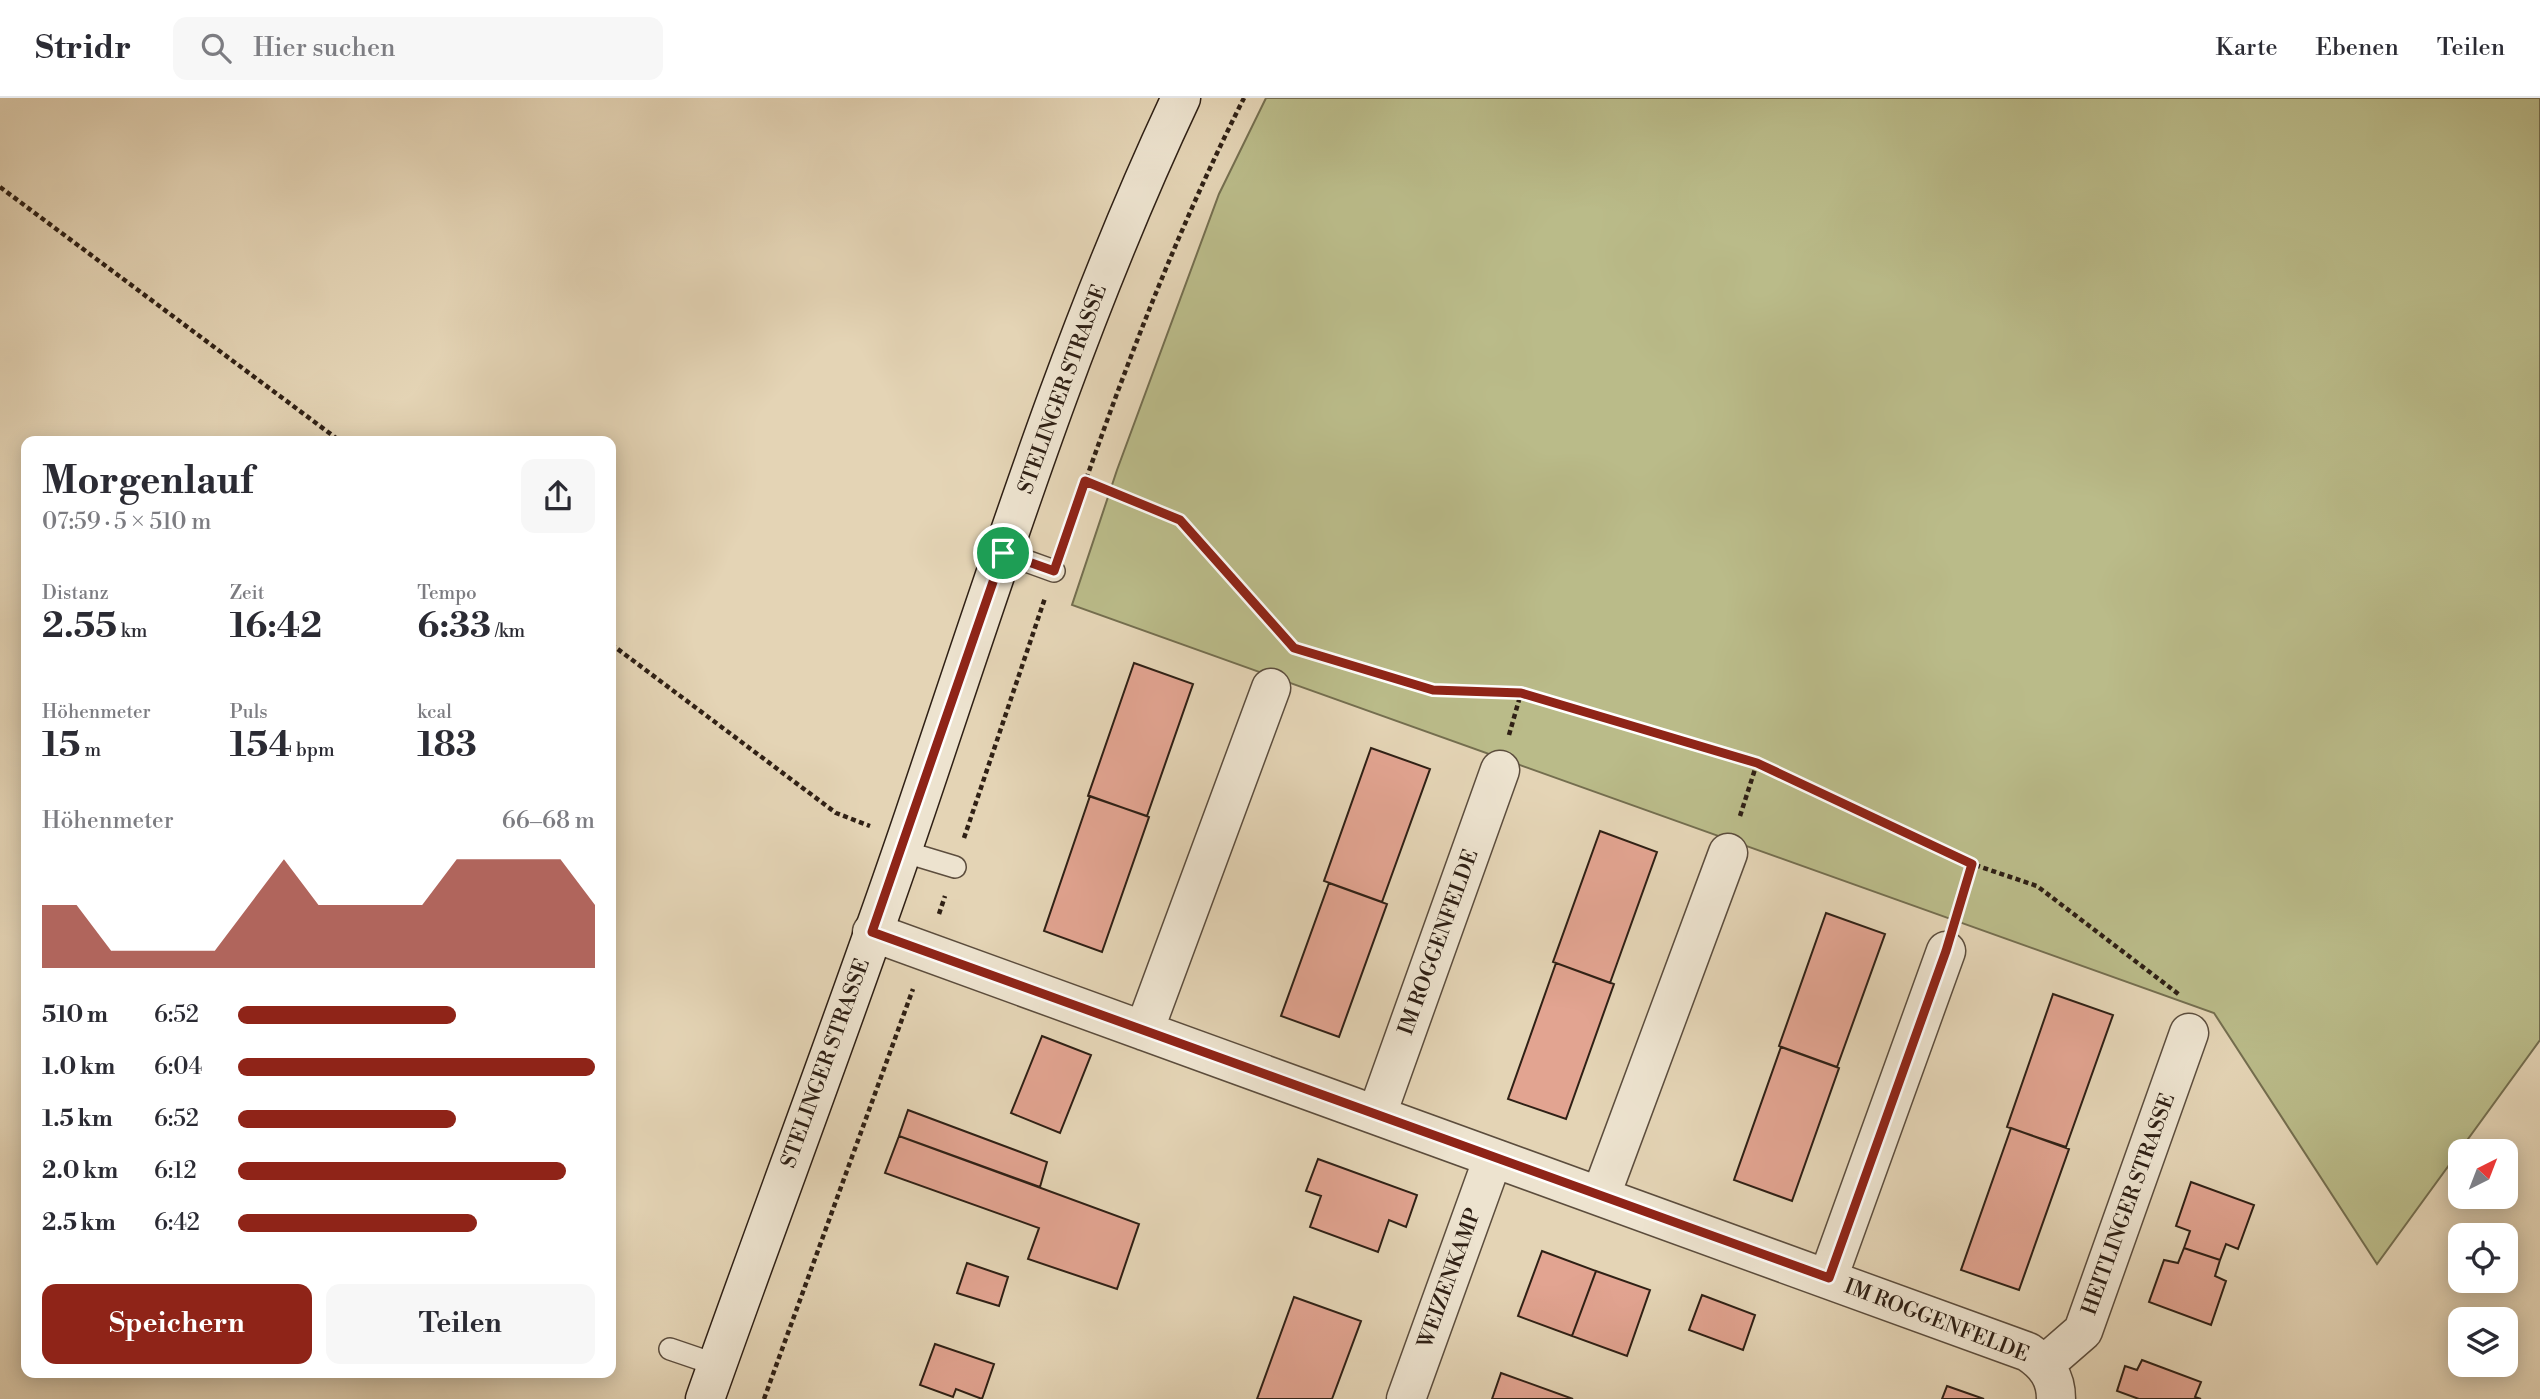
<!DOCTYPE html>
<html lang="de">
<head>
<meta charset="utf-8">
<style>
  :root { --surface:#fff; --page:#f7f7f7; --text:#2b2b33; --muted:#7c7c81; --line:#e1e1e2; --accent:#8f2418 }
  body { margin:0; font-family:"Libre Bodoni",serif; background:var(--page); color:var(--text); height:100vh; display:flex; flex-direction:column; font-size:26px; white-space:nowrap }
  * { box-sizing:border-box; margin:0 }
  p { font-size:23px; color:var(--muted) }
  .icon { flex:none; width:38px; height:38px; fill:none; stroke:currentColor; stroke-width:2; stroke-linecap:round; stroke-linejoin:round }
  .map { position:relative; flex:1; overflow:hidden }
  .sheet { position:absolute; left:21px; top:338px; width:595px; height:942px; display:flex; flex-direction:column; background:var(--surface); border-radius:14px; box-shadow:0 4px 18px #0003 }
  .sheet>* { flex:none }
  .needle { width:46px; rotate:42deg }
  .tools { position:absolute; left:2448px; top:1041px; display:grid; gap:14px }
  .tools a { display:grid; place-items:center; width:70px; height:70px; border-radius:14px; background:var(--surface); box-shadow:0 4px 18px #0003; font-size:35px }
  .pin { position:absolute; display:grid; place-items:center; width:60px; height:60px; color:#fff; margin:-30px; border:4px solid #fff; border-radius:50%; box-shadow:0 2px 7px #0007 }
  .round { display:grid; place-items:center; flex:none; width:74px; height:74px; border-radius:14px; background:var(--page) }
  .head { display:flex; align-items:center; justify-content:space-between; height:119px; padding:0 21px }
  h1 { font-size:38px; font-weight:700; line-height:52px }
  .stats { display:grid; grid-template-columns:repeat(3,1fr); gap:10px; height:119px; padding:7px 21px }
  .stats div { display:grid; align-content:center }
  .stats b { font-size:35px; font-weight:700 }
  .stats small { font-size:19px; font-weight:400 }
  .stats p { font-size:19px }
  .chart { height:196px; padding:14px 21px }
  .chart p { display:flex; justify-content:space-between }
  .chart svg { width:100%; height:126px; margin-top:7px; fill:var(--accent); opacity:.7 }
  .action { display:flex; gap:14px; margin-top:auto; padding:14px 21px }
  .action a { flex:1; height:80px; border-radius:14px; background:var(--accent); color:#fff; font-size:28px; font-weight:700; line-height:80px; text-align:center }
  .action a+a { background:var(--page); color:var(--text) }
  ul { padding:0 21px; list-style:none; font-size:23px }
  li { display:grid; grid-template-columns:112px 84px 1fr; align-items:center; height:52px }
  li i { height:18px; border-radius:9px; background:var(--accent) }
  header { display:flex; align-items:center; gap:42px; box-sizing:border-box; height:98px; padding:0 35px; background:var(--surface); border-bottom:2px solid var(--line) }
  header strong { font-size:33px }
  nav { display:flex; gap:38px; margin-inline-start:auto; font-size:24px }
  .search { width:490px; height:63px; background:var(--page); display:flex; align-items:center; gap:18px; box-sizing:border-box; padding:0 24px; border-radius:14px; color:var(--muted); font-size:26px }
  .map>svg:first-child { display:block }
  .green { fill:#babb89; stroke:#746e4f; stroke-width:2 }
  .building { fill:#e2a491; stroke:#2f2015; stroke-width:2 }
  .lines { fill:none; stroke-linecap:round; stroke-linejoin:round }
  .lane-casing { stroke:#5c4d3d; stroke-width:24 }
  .street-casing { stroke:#5c4d3d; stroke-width:41 }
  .secondary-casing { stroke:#2f2015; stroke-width:41 }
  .path { stroke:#2f2015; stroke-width:4.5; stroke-dasharray:5 3.5; stroke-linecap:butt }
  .lane { stroke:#ede3cf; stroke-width:21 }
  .street { stroke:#ede3cf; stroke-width:38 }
  .secondary { stroke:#ede3cf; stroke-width:38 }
  .route-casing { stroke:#fff; stroke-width:14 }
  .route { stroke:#8f2418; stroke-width:9 }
  .labels { text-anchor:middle; stroke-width:6; stroke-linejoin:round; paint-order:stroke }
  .street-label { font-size:21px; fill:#2f2015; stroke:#ede3cf }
</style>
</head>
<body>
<header>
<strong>Stridr</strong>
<div class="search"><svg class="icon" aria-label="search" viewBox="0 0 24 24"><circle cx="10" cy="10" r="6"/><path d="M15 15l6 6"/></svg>Hier suchen</div>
<nav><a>Karte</a><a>Ebenen</a><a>Teilen</a></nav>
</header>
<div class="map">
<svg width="2540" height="1301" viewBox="0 0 2540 1301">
  <rect width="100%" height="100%" fill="#e4d4b5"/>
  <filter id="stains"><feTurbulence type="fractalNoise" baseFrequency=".00286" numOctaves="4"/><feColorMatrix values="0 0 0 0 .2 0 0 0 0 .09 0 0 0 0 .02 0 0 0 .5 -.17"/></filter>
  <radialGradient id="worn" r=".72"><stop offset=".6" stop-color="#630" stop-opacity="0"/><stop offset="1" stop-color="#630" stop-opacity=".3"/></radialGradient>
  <path class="green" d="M1266 0H2540V942L2377 1166 2214 915 1072 507 1117 372 1219 96Z"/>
  <path class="building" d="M1134 565 1193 586 1147 718 1088 698Z
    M1371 650 1430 671 1382 804 1324 783Z
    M1090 698 1149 719 1102 854 1044 833Z
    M1600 733 1657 754 1610 885 1553 864Z
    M1329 785 1387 806 1339 939 1281 918Z
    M1826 815 1885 836 1837 969 1779 948Z
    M1556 865 1614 886 1566 1021 1508 1001Z
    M2053 896 2113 917 2066 1049 2007 1029Z
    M1042 938 1091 957 1060 1035 1011 1015Z
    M1781 949 1839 970 1792 1103 1734 1082Z
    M908 1012 1047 1064 1040 1089 899 1038Z
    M2011 1030 2069 1051 2019 1192 1961 1172Z
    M899 1038 1139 1126 1117 1191 1028 1161 1039 1130 885 1075Z
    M1318 1061 1417 1097 1406 1129 1389 1122 1378 1154 1310 1129 1321 1098 1306 1093Z
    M2191 1084 2254 1107 2238 1151 2226 1146 2220 1162 2184 1150 2190 1133 2176 1128Z
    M2184 1150 2220 1162 2215 1178 2226 1183 2211 1227 2149 1204 2164 1162 2178 1165Z
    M1542 1153 1596 1173 1572 1238 1518 1218Z
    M967 1165 1008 1179 999 1208 957 1195Z
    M1596 1173 1650 1192 1627 1258 1572 1238Z
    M1702 1197 1755 1217 1743 1252 1689 1232Z
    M1294 1199 1361 1223 1332 1301H1257Z
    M935 1246 994 1266 982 1301 956 1291 953 1299 920 1287Z
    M2142 1262 2201 1284 2195 1299 2201 1301H2139L2117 1293 2125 1268 2137 1272Z
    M1501 1275 1573 1301H1492Z
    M1947 1288 1984 1301H1942Z"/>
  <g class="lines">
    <g class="lane-casing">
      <path id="lane" d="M1004 455 1054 473
        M902 753 955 769
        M670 1251 717 1267"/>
    </g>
    <g class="street-casing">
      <path id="street" d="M872 834 2028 1254C2046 1266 2056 1279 2056 1301
        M1144 933 1271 590
        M1377 1016 1500 672
        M1601 1097 1728 755
        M1828 1180 1946 853
        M2045 1266 2083 1233 2189 935
        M1406 1301 1493 1060"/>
    </g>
    <g class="secondary-casing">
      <path id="secondary" d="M705 1301C774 1106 848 913 914 718 996 476 1072 231 1181 0"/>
    </g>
    <path class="path" d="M0 89 340 343
      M1085 383 1180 422 1294 550 1433 592 1521 595 1757 665 1972 766 2037 788 2181 898
      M1064 445C1116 293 1171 144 1244 0
      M611 546 836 715 870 728
      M1509 637 1521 595
      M1740 718 1757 665
      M964 740 1045 500
      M939 816 945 798
      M1956 818 1972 766
      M764 1301 913 891"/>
    <use href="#lane" class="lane"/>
    <use href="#street" class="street"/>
    <use href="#secondary" class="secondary"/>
  </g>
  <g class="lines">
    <g class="route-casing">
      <path id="route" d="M1085 383 1180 422 1294 550 1433 592 1521 595 1757 665 1972 766 1946 853 1829 1180 872 834 1003 455 1054 473Z"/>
    </g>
    <use href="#route" class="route"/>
  </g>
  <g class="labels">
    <g class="street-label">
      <text transform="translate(1062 291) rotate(-70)" y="7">STELINGER STRASSE</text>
      <text transform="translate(1438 844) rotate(-70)" y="7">IM ROGGENFELDE</text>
      <text transform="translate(825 965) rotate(-70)" y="7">STELINGER STRASSE</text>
      <text transform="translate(2128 1106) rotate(-70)" y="7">HEITLINGER STRASSE</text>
      <text transform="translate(1449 1180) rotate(-70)" y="7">WEIZENKAMP</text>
      <text transform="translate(1937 1222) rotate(21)" y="7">IM ROGGENFELDE</text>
    </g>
  </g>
  <rect width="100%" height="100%" filter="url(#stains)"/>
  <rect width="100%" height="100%" fill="url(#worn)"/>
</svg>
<div class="tools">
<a><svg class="needle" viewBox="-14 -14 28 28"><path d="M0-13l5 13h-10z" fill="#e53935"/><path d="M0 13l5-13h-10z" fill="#7c7c81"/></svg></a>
<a><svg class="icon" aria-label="locate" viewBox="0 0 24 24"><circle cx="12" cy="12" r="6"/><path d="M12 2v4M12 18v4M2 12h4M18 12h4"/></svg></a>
<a><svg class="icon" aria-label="layers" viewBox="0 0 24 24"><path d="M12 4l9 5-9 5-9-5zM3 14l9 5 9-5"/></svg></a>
</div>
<div class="pin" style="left:1003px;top:455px;background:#1e9e55"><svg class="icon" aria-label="arrive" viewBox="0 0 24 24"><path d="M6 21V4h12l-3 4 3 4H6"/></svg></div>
<section class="sheet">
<div class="head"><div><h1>Morgenlauf</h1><p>07:59 · 5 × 510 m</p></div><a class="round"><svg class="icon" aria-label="share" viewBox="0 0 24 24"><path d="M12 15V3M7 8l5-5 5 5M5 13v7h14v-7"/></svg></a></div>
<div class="stats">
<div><p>Distanz</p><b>2.55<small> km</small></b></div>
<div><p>Zeit</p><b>16:42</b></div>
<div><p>Tempo</p><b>6:33<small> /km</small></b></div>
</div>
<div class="stats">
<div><p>Höhenmeter</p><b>15<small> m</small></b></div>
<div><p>Puls</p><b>154<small> bpm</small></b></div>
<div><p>kcal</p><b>183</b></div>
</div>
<div class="chart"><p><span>Höhenmeter</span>66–68 m</p>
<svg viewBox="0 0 160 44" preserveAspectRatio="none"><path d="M0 44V22L10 22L20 38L30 38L40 38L50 38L60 22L70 6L80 22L90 22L100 22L110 22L120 6L130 6L140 6L150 6L160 22V44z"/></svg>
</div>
<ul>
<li><b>510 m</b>6:52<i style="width:61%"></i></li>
<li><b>1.0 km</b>6:04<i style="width:100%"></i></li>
<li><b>1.5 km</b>6:52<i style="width:61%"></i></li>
<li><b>2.0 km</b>6:12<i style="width:92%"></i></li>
<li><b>2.5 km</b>6:42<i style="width:67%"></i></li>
</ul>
<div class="action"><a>Speichern</a><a>Teilen</a></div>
</section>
</div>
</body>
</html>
